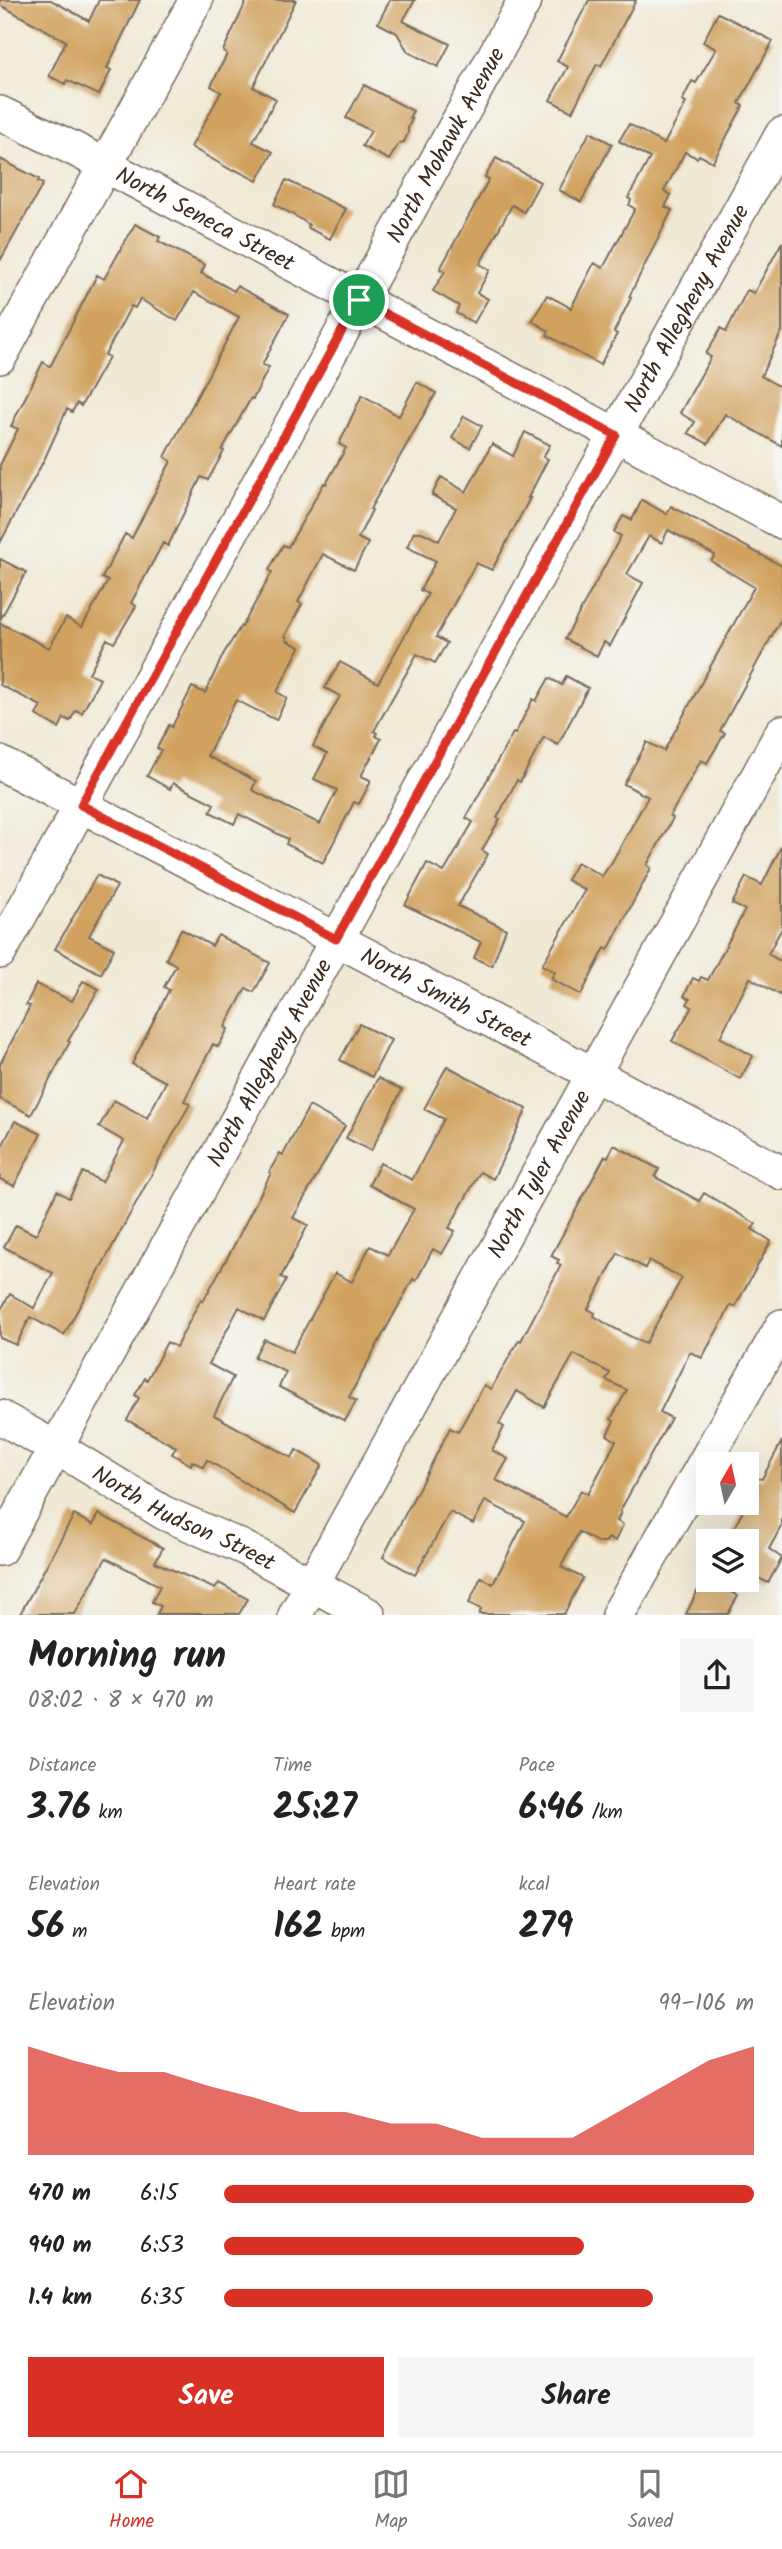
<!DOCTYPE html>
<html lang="en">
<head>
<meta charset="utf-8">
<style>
  :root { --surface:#fff; --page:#f6f6f6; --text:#222; --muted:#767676; --line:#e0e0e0; --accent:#d93025 }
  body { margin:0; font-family:Kalam,sans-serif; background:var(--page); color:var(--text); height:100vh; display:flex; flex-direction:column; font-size:26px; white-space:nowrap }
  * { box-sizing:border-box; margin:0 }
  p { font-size:23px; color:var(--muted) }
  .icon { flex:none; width:38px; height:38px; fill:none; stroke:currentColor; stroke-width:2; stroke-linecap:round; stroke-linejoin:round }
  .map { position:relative; height:1615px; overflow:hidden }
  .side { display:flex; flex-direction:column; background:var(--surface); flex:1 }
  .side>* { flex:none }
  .needle { width:46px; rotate:9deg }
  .tools { position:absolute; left:696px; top:1452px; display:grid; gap:14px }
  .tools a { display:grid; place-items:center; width:63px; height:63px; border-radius:0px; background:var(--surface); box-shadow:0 7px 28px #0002; font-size:35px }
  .pin { position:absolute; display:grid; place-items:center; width:60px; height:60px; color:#fff; margin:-30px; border:4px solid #fff; border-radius:50%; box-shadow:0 2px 7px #0007 }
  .round { display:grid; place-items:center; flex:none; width:74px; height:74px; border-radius:0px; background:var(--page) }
  .headline { display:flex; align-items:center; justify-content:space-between; height:119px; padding:0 28px }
  h1 { font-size:38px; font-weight:800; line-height:52px }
  .metrics { display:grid; grid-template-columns:repeat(3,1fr); gap:10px; height:119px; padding:7px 28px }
  .metrics div { display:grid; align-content:center }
  .metrics b { font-size:35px; font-weight:800 }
  .metrics small { font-size:19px; font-weight:400 }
  .metrics p { font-size:19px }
  .chart { height:196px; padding:14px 28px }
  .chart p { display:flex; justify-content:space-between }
  .chart svg { width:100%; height:126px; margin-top:7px; fill:var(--accent); opacity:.7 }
  .button { display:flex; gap:14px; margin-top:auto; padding:14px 28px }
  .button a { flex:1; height:80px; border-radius:0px; background:var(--accent); color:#fff; font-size:28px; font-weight:800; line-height:80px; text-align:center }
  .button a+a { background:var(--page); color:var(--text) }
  ul { padding:0 28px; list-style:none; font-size:23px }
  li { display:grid; grid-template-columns:112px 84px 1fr; align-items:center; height:52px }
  li i { height:18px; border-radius:9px; background:var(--accent) }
  .dock { display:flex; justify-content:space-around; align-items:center; height:98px; border-top:2px solid var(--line); background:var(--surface); font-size:19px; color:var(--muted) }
  .dock a { display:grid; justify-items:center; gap:4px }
  .dock .on { color:var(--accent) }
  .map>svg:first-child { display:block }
  .building { fill:#d1a25f; fill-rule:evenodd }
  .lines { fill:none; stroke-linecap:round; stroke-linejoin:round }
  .minor-casing { stroke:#7a6d5e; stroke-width:36 }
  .minor { stroke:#fff; stroke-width:33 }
  .route-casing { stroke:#fff; stroke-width:14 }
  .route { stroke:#d93025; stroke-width:9 }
  .labels { text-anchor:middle; stroke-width:6; stroke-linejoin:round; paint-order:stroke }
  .street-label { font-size:23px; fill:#3b2a1e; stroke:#f6f6f2 }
</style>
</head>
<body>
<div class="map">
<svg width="782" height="1615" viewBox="0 0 782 1615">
  <rect width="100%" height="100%" fill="#f6f6f2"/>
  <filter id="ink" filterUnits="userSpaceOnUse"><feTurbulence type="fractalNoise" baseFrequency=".0143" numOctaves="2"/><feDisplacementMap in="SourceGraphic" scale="14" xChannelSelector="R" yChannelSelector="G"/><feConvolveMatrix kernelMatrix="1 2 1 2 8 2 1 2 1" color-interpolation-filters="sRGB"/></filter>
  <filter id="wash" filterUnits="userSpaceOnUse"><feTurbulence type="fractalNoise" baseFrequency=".00686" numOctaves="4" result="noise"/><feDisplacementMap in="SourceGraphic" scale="28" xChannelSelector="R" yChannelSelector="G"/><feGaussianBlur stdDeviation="1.57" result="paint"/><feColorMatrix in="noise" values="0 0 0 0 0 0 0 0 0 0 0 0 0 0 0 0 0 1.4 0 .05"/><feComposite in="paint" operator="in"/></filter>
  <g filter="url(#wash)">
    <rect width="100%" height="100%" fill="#f0e9d5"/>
    <g id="blocks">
      <path class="building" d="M0 0H51L89 21 99 0H140L107 68 111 70 99 95 67 80 65 84 49 76 66 41 0 5Z
        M247 0H296L253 87 276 99 253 142 273 152 257 181 234 169 233 171 191 147 221 92 211 86 227 54 223 51Z
        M390 0H415L403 21 450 44 438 67 408 52 397 33 378 23Z
        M589 0H636L601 66 597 64 572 112 550 100 568 67 557 61Z
        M718 13 773 41 739 103 743 106 713 162 699 155 697 158 685 152 664 191 671 195 665 207 672 210 629 297 631 298 614 332 617 334 600 365 547 335 549 331 532 321 547 295 571 308 594 263 603 268 635 209 629 205 631 200 628 198 650 158 619 141 629 124 664 144 686 103 682 101 692 81 696 83 716 49 703 42Z
        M364 85 413 111 409 118 412 119 408 128V133L404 142 399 143 389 160 362 146 371 131 346 118Z
        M590 132 612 144 581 202 559 190Z
        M496 158 540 182 524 212 512 205 480 264 490 270 477 293 488 299 474 323 456 313 459 306 433 291 445 271 440 269 489 179 485 177Z
        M0 159 39 179 38 182 43 184 0 261Z
        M286 180 346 209 330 239 308 228 309 225 302 220 274 204Z
        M135 224 160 237 158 241 205 265 201 273 234 291 237 286 289 314 262 365 269 367 253 399 251 398 222 450 224 451 208 480 201 477 168 546 163 543 131 603 136 606 114 643 107 639 89 673 100 679 82 713 76 710 70 721 64 718 59 728 36 715 41 706 0 685V623L49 648 66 618 82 627 108 581 102 578 125 534 132 538 171 461 165 457 239 317 194 292 177 321 140 299 135 308 131 306 105 355 109 357 81 406 77 403 72 412 67 409 45 458 0 543V465L18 429 11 426 43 362 49 366 51 365 97 275 104 279Z
        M782 242V331L761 376 782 388V446L725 414 708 444 688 433 695 422 680 413 711 357 706 354 721 328 726 332 747 290 754 293Z
        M417 382 436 393 370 509 372 510 358 538 368 543 354 570 323 554 298 602 302 604 285 636 287 637 286 640 300 647 277 692 287 698 276 720 236 700 207 756 256 781 252 790 320 824 337 790 314 779 327 754 313 746 340 696 325 688 340 662 378 683 428 594 420 590 436 561 407 547 414 532H422L439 541 456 508 432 495 441 477 466 492 492 444 513 456 525 432 550 445 543 457 548 459 528 498H530L492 570 476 563 436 637 447 643 435 663 417 654 398 688 374 731 377 733 376 736 381 739 361 776 370 780V783L359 804 354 802 323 863 286 844 288 839 239 814 234 824 210 812 214 804 173 783 170 789 147 776 161 750 157 748 169 725 172 727 192 687 205 693 224 653 241 626 242 627 272 572 269 570 283 545 288 547 324 483 326 484 346 448 339 444 362 395 399 416Z
        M464 416 482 426 470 448 452 438Z
        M642 500 667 514 671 506 782 566V617L720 731 725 733 707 763 701 760 670 816 673 818 647 865 651 868 608 950 605 948 581 995 551 979 555 972 542 965 585 890 567 880 577 862 602 876 612 862 648 797 624 784 647 742 664 751 754 587 711 561 715 555 668 530 662 543 649 536 627 574 643 583 610 646 604 642 597 656 565 639 621 536 614 532 623 516 632 520Z
        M0 559 26 572 0 620Z
        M566 676 588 688 558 745 544 737 520 782 517 780 497 818 500 819 482 850 488 854 458 906 506 929 492 966 474 958 481 942 405 905 427 863 444 872 473 822 466 818 513 733 515 734 533 699 536 701 549 678 562 685Z
        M782 845V928L768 954 782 962V996L750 978 720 1037 753 1056 740 1079 672 1041 692 1007 687 1004 690 999 684 996 693 978 699 981 701 977 708 980 745 910 732 904 746 877 762 885Z
        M97 875 117 886 89 936 114 949 101 974 55 949Z
        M181 929 212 946 218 935 270 963 254 992 246 988 225 1027 228 1029 218 1047 213 1044 184 1101 190 1104 64 1335 30 1317 16 1345 0 1338V1311L10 1294 34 1308 53 1273 4 1247 16 1225 36 1235 57 1191 69 1198 83 1172 102 1182 124 1141 99 1127 114 1100 147 1118 166 1082 132 1064 169 990 164 987 176 965 166 959Z
        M83 981 99 989 68 1041 70 1042 31 1115 0 1099V1064L30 1006 26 1005 36 984 72 1001Z
        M359 1024 391 1040 372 1077 340 1060Z
        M447 1066 527 1109 493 1179 480 1172 449 1228 455 1231 442 1254 433 1249 416 1281 413 1279 349 1397 356 1401 345 1421 279 1387 286 1372 254 1357 264 1339 292 1352 335 1273 352 1282 370 1246 388 1255 414 1209 369 1185 380 1163 412 1180 444 1119 424 1109Z
        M378 1078 402 1090 371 1151 346 1138Z
        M309 1106 345 1126 293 1218 308 1225 281 1277 286 1280 264 1321 239 1307 209 1364 233 1377 214 1415 292 1458 296 1450 322 1465 295 1513 207 1460 203 1467 192 1461 191 1465 172 1454 176 1447 127 1420 139 1398 135 1395 145 1378 147 1380 167 1342 176 1347 201 1299 203 1301 231 1251 271 1173 269 1172 280 1153 283 1155Z
        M15 1121 41 1134 14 1186 0 1179V1150Z
        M614 1145 659 1169 655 1177 699 1201 704 1193 756 1224 752 1229 771 1241 735 1307 731 1305 702 1358 690 1352 660 1412 671 1418 620 1511 621 1512 617 1521 623 1525 615 1541 608 1538 606 1542H597L579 1532 561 1567 583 1578 564 1614H479L481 1609 469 1603 481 1577 493 1584 525 1521 485 1501 473 1524 450 1512 415 1575 383 1557 450 1428 458 1432 484 1385 491 1389 519 1340 521 1341 561 1265 557 1263 559 1260 551 1256 605 1156 608 1157ZM618 1253 645 1268 649 1260 682 1278 645 1344 610 1326 594 1316 595 1313 588 1309ZM574 1354 610 1373 606 1380 627 1390 611 1419 614 1421 607 1435 616 1441 588 1494 581 1490 566 1517 496 1480 508 1459 492 1450 504 1427 499 1424 517 1391 544 1407Z
        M782 1441V1525L769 1549 782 1558 768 1583 747 1572V1542H727L747 1503V1477L762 1479Z
        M99 1514 163 1548 155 1562 215 1589 219 1583 248 1599 239 1614H157L161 1606 152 1602 160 1586 106 1558 75 1614H20L74 1515 93 1525Z
        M704 1578 738 1596 728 1614H686Z"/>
    </g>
  </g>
  <g filter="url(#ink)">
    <use href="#blocks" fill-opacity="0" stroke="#7a6d5e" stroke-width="2"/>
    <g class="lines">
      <g class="minor-casing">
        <g id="minor">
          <path id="s1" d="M0 113 78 151 782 522"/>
          <path d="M0 357 196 0"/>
          <path id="s2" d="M0 763 782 1173"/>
          <path id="s3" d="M0 952 525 0"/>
          <path id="s4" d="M0 1417 74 1458 164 1513 242 1547 369 1615"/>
          <path id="s5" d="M0 1549 782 134"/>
          <path id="s6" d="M295 1615 782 732"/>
          <path d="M618 1615 782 1326"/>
        </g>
      </g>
      <use href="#minor" class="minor"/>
    </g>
  </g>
  <g class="lines" filter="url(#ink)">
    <g class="route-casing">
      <path id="route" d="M359 300 616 435 336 939 81 805Z"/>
    </g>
    <use href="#route" class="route"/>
  </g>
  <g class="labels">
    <g class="street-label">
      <text dy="8" stroke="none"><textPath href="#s3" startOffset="922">North Mohawk Avenue</textPath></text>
      <text dy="8" stroke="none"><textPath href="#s1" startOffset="231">North Seneca Street</textPath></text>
      <text dy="8" stroke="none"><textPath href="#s5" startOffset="1418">North Allegheny Avenue</textPath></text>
      <text dy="8" stroke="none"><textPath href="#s2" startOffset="504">North Smith Street</textPath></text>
      <text dy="8" stroke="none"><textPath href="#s5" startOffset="556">North Allegheny Avenue</textPath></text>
      <text dy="8" stroke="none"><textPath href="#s6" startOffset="504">North Tyler Avenue</textPath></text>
      <text dy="8" stroke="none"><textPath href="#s4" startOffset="210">North Hudson Street</textPath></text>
    </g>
  </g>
</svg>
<div class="tools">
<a><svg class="needle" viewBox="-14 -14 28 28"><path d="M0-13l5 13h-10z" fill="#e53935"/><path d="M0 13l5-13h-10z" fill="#767676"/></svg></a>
<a><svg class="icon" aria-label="layers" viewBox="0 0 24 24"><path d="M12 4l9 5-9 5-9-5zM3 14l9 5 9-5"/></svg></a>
</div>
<div class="pin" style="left:359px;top:300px;background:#1e9e55"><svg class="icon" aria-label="arrive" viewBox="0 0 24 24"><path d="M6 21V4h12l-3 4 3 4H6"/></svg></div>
</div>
<section class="side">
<div class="headline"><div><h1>Morning run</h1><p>08:02 · 8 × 470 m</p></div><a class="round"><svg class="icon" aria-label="share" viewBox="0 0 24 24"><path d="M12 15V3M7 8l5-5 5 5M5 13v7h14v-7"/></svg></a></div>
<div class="metrics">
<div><p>Distance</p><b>3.76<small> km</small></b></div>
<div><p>Time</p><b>25:27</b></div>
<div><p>Pace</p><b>6:46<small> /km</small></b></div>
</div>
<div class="metrics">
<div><p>Elevation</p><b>56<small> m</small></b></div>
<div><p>Heart rate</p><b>162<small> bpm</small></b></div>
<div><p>kcal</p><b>279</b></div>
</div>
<div class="chart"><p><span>Elevation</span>99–106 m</p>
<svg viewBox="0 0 160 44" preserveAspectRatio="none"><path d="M0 44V6L10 11L20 15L30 15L40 20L50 24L60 29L70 29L80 33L90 33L100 38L110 38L120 38L130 29L140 20L150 11L160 6V44z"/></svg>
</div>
<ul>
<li><b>470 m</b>6:15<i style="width:100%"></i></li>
<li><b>940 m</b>6:53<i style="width:68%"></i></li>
<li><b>1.4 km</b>6:35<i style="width:81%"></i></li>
</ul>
<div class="button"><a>Save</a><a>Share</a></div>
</section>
<nav class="dock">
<a class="on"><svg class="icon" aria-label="home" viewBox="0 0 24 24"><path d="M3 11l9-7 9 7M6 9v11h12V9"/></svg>Home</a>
<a><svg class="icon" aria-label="map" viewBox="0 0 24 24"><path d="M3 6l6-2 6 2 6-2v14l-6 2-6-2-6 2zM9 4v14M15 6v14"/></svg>Map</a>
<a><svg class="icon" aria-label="saved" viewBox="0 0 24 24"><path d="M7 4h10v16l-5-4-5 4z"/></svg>Saved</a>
</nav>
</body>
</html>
